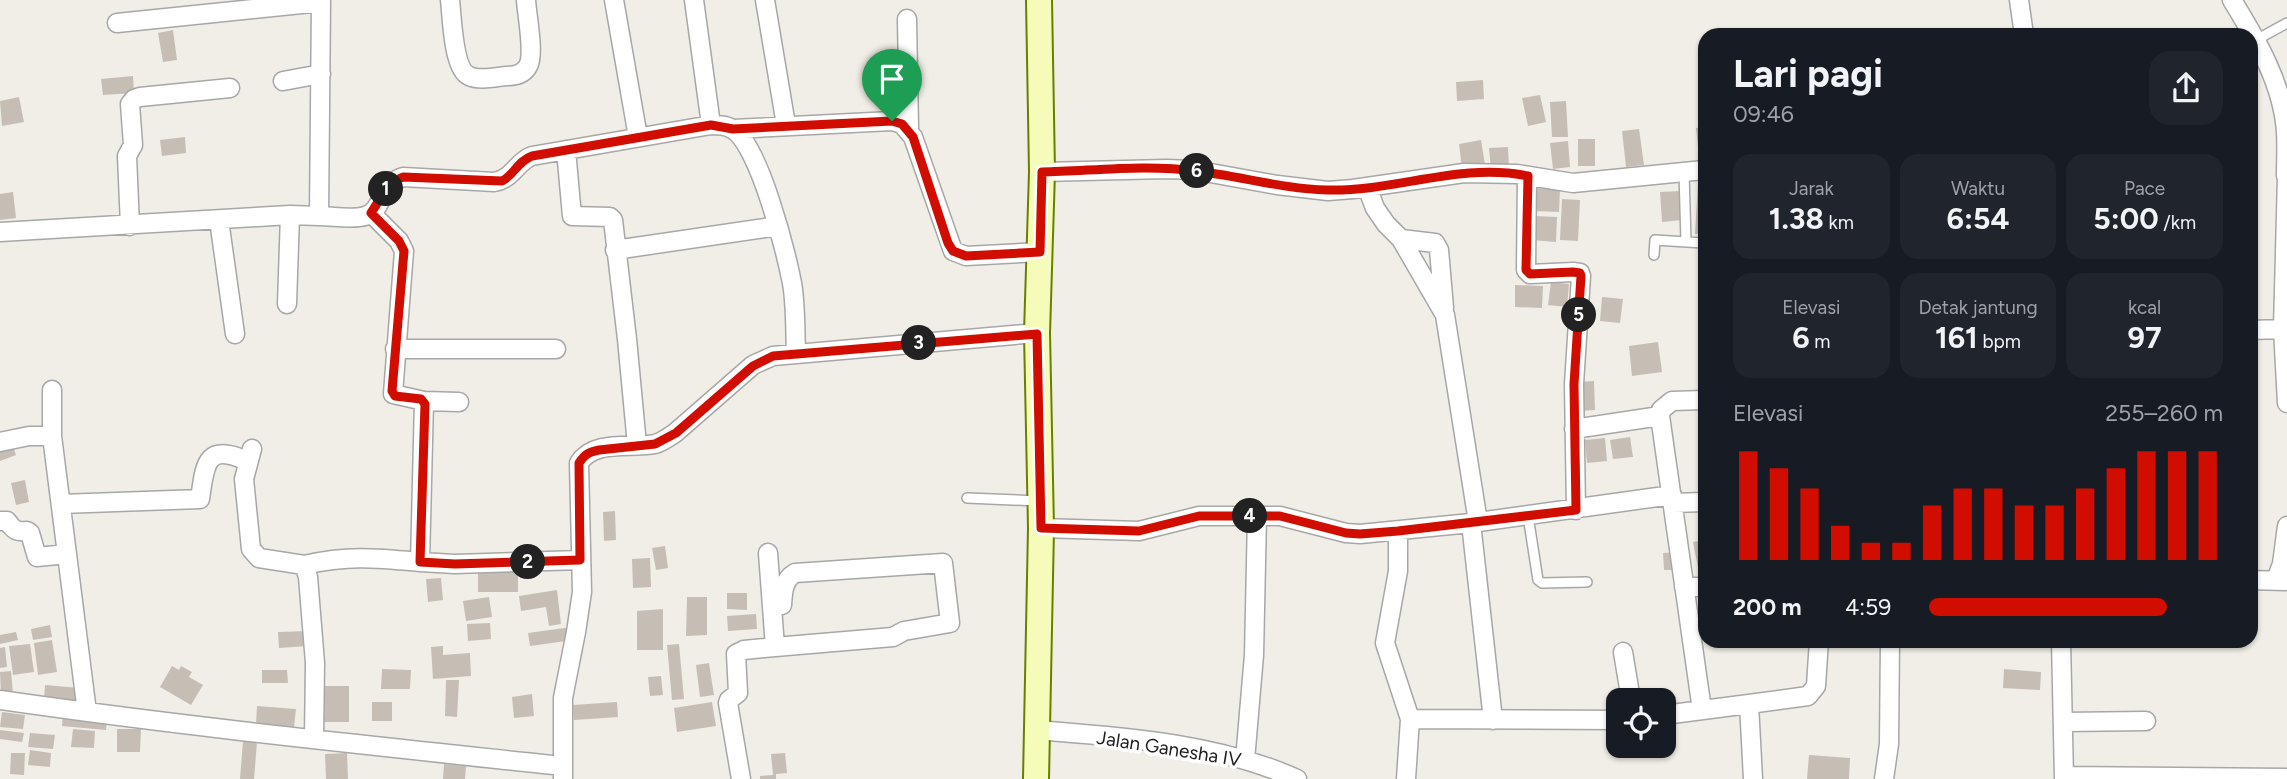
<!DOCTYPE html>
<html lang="id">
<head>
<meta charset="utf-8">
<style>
  :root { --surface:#171b24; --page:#20242c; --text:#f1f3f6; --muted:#9ea1a6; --accent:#d10d00 }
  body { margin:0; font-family:Figtree,sans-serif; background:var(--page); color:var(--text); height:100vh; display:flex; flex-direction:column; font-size:26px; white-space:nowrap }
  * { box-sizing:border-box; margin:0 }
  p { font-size:23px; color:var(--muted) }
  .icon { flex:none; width:38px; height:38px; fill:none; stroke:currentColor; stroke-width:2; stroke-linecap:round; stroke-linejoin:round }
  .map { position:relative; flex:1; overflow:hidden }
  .side { position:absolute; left:1698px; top:28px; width:560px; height:620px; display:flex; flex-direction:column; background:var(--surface); border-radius:21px; box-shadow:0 2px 5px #0004 }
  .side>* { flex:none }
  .fabs { position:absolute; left:1606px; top:688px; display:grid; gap:14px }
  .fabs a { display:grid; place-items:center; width:70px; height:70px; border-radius:14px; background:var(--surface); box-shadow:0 2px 5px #0004; font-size:35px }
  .pin { position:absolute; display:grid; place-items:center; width:60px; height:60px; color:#fff; margin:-72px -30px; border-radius:50% 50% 50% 0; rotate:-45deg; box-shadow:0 0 7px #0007 }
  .pin .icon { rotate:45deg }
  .km { position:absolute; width:35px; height:35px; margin:-18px; border-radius:50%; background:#222; color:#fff; font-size:19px; line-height:35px; text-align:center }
  .round { display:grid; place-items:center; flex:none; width:74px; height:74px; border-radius:21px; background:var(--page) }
  .headline { display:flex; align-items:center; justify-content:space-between; height:119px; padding:0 35px }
  h1 { font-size:38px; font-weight:700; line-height:52px }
  .stats { display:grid; grid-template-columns:repeat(3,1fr); gap:10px; height:119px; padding:7px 35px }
  .stats div { display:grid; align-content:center; border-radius:18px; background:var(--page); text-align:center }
  .stats b { font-size:30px; font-weight:700 }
  .stats small { font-size:19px; font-weight:400 }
  .stats p { font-size:19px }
  .chart { height:196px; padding:14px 35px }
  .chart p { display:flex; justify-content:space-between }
  .chart svg { width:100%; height:126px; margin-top:7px; stroke:var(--accent); stroke-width:6 }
  ul { padding:0 35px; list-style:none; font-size:23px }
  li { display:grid; grid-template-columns:112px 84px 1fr; align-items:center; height:52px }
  li i { height:18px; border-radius:9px; background:var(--accent) }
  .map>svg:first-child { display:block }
  .building { fill:#c6beb5 }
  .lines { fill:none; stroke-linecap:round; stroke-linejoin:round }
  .lane-casing { stroke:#a7a7a7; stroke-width:12 }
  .street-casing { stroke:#a7a7a7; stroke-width:21 }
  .secondary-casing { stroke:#697f00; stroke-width:28 }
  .lane { stroke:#fff; stroke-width:9 }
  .street { stroke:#fff; stroke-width:18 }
  .secondary { stroke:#f5fcb9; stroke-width:24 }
  .route-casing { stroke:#fff; stroke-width:14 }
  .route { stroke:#d10d00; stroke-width:9 }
  .labels { text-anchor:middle; stroke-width:7; stroke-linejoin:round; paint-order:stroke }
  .street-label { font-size:19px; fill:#202020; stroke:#fff }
</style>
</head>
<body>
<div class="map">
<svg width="2287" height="779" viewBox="0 0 2287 779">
  <rect width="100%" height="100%" fill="#f1eee7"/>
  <path class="building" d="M173 30 177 60 163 62 158 33Z
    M133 76 134 93 103 95 101 79Z
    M1483 80 1484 99 1457 101 1456 82Z
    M1540 95 1546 122 1528 126 1522 98Z
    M19 97 24 122 2 126 0 101Z
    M1566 101 1568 137H1552L1550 102Z
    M1704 127V164L1700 165 1696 128Z
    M1639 129 1644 165 1626 167 1622 131Z
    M185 137 186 153 162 156 160 140Z
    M1578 139H1595V166H1578Z
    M1481 140 1485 165 1462 168 1459 144Z
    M1568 141 1570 167 1553 169 1550 143Z
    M1508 147 1509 168 1491 170 1489 148Z
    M1698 183H1704V234H1695Z
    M1534 188 1560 189 1559 212 1533 211Z
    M1680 191 1682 220 1662 222 1660 192Z
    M13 192 16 218 0 220V194Z
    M1562 199 1580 200 1578 241 1560 240Z
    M1534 216 1557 217 1556 242 1532 240Z
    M1551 282 1569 284 1567 307 1548 305Z
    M1515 285 1543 286 1542 308 1515 307Z
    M1602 297 1623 299 1620 323 1600 321Z
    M1658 342 1662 372 1632 376 1629 346Z
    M1594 381 1595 410 1579 411 1578 382Z
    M1630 437 1633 457 1613 459 1610 440Z
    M1605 438 1607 461 1587 463 1585 440Z
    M11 441 16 455 0 461V445Z
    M25 480 29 502 16 505 11 483Z
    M615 511 616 540 604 541 603 512Z
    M1704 540V577L1700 578 1693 542Z
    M665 546 668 568 656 570 652 548Z
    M1678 552V570H1664L1663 553Z
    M650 558 651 587 633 588 632 559Z
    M518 568V592H478V569Z
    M441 578 443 600 428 602 426 579Z
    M557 590 561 624 549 626 546 607 521 611 519 596Z
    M727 593H747V610L727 609Z
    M489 597 492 617 466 621 463 601Z
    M687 597H707V635L686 636Z
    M663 609V650H637V611Z
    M756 614 757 629 728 631 727 616Z
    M490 623 491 639 468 641 467 624Z
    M50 625 52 637 33 640 31 629Z
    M572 627 574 640 530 646 528 633Z
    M308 631V646L279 648 278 632Z
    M16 632 18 640 0 644V635Z
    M52 640 57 672 38 675 34 643Z
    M30 644 34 672 13 675 9 646Z
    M679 644 684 699 672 700 667 645Z
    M443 646V655L470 653 471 676 433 679 431 647Z
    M5 647 7 667 0 668V648Z
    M709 663 714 695 700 697 696 665Z
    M172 666 179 670 181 666 192 672 189 677 203 685 191 705 160 687Z
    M382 669 411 670 410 689H381Z
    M2004 669 2041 672 2040 690 2003 688Z
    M262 670H287L288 683H262Z
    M11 671 13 694 1 696 0 672Z
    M661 676 663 695 650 696 648 677Z
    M446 680H459L457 717 445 716Z
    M45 685 79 688 78 704 44 701Z
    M325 686H349V722H324Z
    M532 694 534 716 514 718 512 697Z
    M372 702H392V721H372Z
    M617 702 618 717 574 720 573 705Z
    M712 702 716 726 677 732 674 708Z
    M257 706 296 709 294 727 256 724Z
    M2 712 25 715 23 729 0 727Z
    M63 713 107 717 106 730 62 726Z
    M73 729 95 731 94 748 71 747Z
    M117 729H141L140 752H117Z
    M0 730 24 733 22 742 0 739Z
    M30 733 55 735 53 749 28 747Z
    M243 741 257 742 254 779H240Z
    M30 750 51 753 50 767 28 765Z
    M11 753H25L24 775 10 774Z
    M347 753 348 779H326L325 754Z
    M785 753 787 773 776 774V779H760V776L773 775 771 754Z
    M1809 755 1850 758 1849 779H1807Z
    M444 764 466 766 465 779H443Z"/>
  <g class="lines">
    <g class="lane-casing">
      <path id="lane" d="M2256 40 2287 23
        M1684 172 1686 242
        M1654 255 1655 240 1703 243
        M967 498 1039 501
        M1528 516 1538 580 1542 583 1587 582"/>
    </g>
    <g class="street-casing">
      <path id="street" d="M450 0C452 17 453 69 469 76 479 81 496 77 507 76 516 76 525 74 529 64 534 50 527 16 526 0
        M614 0 638 137
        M694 0 711 125
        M765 0 786 125
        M2019 0 2024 35
        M2232 0C2256 39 2283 84 2286 132 2287 147 2286 162 2286 176
        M907 19 909 129
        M117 23 321 2
        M283 81 321 74
        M733 129 892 121 902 124 913 137 953 251 966 256 1040 252
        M566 150 572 216 610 217 613 220 627 339 637 445
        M1042 172 1166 169 1194 170 1277 185 1328 191 1353 189 1464 173 1517 174 1573 183 1704 170
        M1527 176 1526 270 1530 274 1573 272 1580 273 1581 276 1574 384 1576 510
        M2287 176 2283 329 2287 403
        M1367 187 1375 208 1386 224 1401 239 1445 315 1478 522
        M371 213 399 241 404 251 393 394 424 401 459 402
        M319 216C333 216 352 220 365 216 384 211 378 185 403 177L494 182C513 179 516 162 532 156L711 125C718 125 726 125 732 129 759 143 786 253 792 283 796 306 795 331 796 354
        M219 220 235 334
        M130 226 127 156 133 145 130 104 134 99 140 97 230 88
        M0 232 290 215 319 216 321 0
        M1401 239 1435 243 1439 250 1444 308
        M615 250 778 226
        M287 304 290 215
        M2250 330 2283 329
        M395 349H556
        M52 390V436L87 712
        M424 401 420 562 455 564 580 560
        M1574 429 1660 416
        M0 442 29 436H52
        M252 449 244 479 251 549 259 558 304 565
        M1673 503 1704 502
        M61 504 200 499C205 465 205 442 247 461
        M0 521H7C14 530 16 532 27 531L30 533 37 557 67 554
        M1471 523 1493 720
        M1041 528 1139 531 1199 516H1280L1346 533 1360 534 1471 523 1672 495
        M1398 531V571L1385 643 1410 719 1406 779
        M768 553 775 647 893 637 904 631 950 623 943 563 795 573C783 580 783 592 782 605L773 606
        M2250 580 2285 581
        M2276 580 2282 564 2287 526
        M1684 587H1704
        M2061 640 2064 779
        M1623 652 1631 700
        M0 700C187 727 375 746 562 766
        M1749 704 1808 696 1816 686 1819 640
        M1702 710 1660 416 1661 410 1672 401 1704 400
        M1664 715 1749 704 1753 779
        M1410 719 1619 720
        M2063 722 2146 721
        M1037 730C1124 737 1217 743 1297 779
        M314 739 315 663 308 577 304 565C348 555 376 558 420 562
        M1245 760 1254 655 1257 516
        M2064 776 2287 778
        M563 779V698L576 632 582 592 579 463C594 439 631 449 655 444 662 442 669 437 675 433L753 365 773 356 1037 333
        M741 779 728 703 729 700 738 693 736 654 744 650 775 647
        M1884 779 1889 744 1890 640"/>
    </g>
    <g class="secondary-casing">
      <path id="secondary" d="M1036 779 1041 528 1037 333 1042 172 1039 0"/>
    </g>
    <use href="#lane" class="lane"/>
    <use href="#street" class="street"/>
    <use href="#secondary" class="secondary"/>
  </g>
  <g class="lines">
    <g class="route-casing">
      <path id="route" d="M892 121 902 124 913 137 948 243 953 251 966 256 1040 252 1042 172C1092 171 1146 164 1196 171 1240 176 1283 189 1327 190 1395 192 1460 162 1528 176L1526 270 1530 274 1573 272 1580 273 1581 276 1574 384 1576 510 1398 531 1360 534 1346 533 1280 516H1199L1139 531 1041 528 1037 334 773 356 753 366 676 433 655 444 599 450C589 452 585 454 579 463L580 560 455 564 420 562 425 404 421 399 395 396 392 391 404 251 399 241 371 213 390 183 403 177 502 181C514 175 518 161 532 156L711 125 733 129Z"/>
    </g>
    <use href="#route" class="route"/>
  </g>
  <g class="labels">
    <g class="street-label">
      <text transform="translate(1169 748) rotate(9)" y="7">Jalan Ganesha IV</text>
    </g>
  </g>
</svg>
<div class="fabs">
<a><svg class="icon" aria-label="locate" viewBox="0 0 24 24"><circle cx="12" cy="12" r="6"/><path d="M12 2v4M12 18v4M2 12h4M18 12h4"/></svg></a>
</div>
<div class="pin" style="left:892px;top:121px;background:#1e9e55"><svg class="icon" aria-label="arrive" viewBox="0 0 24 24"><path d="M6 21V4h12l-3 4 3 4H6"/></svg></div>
<b class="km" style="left:386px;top:189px">1</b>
<b class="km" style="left:528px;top:562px">2</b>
<b class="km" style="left:919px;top:343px">3</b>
<b class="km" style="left:1250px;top:516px">4</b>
<b class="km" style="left:1579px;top:315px">5</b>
<b class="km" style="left:1197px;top:171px">6</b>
<section class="side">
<div class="headline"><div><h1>Lari pagi</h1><p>09:46</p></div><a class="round"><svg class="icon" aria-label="share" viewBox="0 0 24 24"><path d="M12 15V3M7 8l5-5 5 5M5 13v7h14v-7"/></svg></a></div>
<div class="stats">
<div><p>Jarak</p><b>1.38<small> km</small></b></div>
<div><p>Waktu</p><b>6:54</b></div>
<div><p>Pace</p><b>5:00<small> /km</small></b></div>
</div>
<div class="stats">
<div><p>Elevasi</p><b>6<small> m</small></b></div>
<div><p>Detak jantung</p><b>161<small> bpm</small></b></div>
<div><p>kcal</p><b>97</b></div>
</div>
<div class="chart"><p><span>Elevasi</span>255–260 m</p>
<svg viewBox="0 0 160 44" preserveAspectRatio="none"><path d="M5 44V6M15 44V12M25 44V19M35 44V32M45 44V38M55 44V38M65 44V25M75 44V19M85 44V19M95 44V25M105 44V25M115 44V19M125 44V12M135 44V6M145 44V6M155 44V6"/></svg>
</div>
<ul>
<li><b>200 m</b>4:59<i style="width:81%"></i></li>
</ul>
</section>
</div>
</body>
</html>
